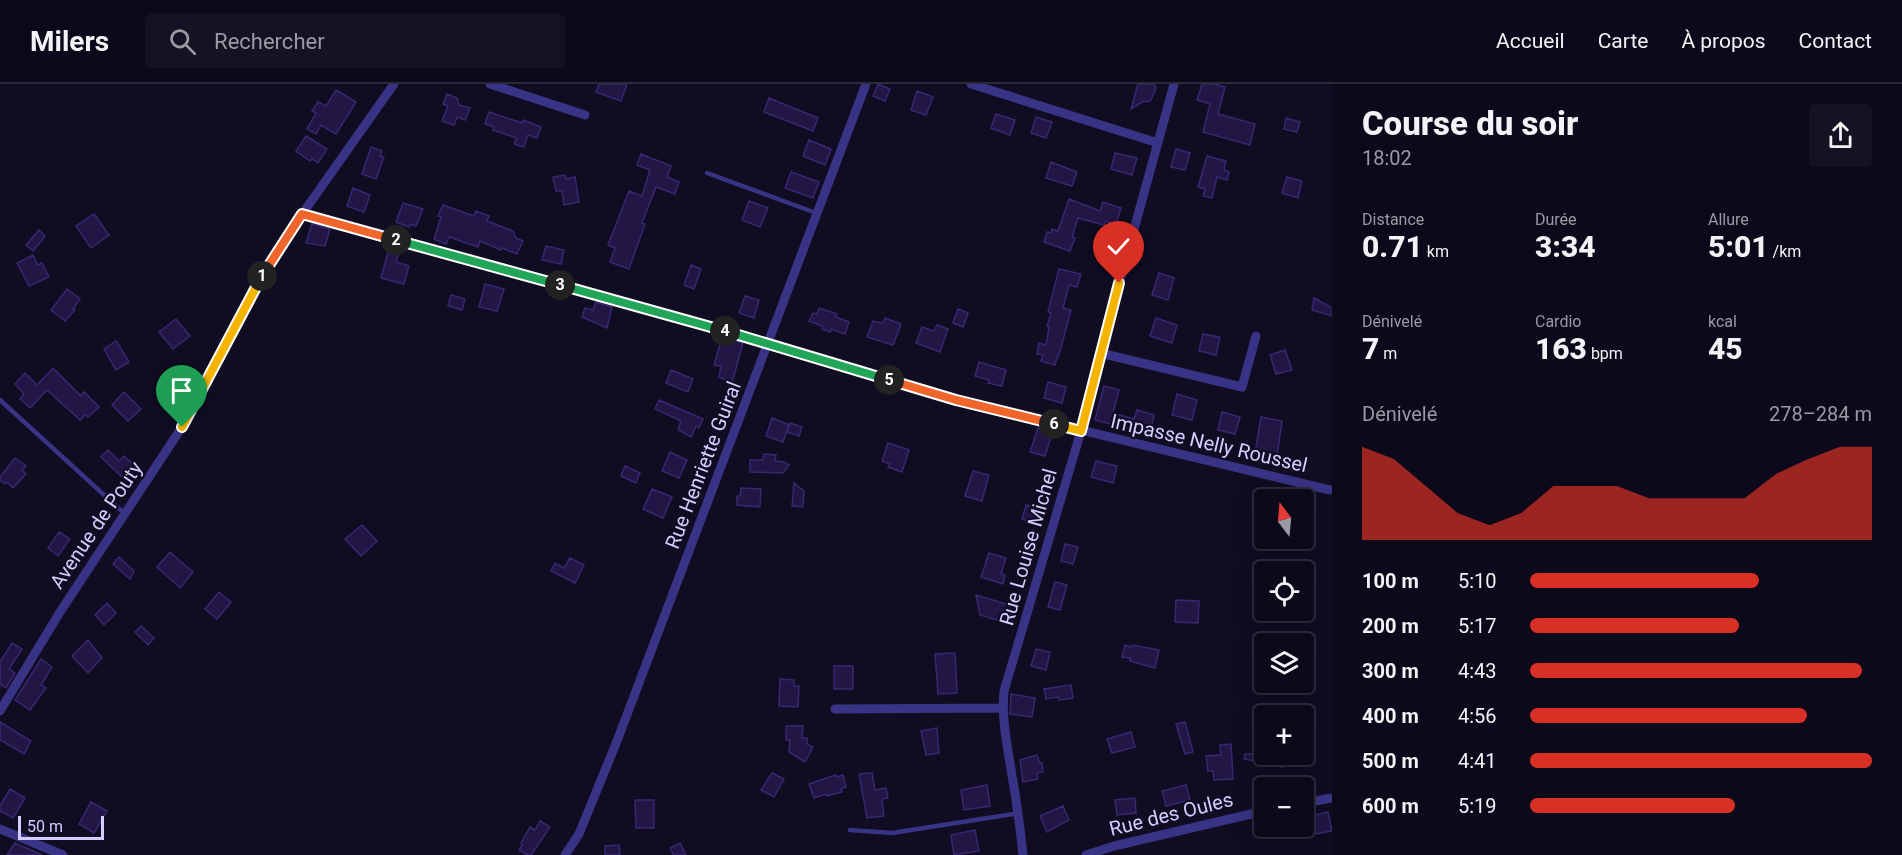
<!DOCTYPE html>
<html lang="fr">
<head>
<meta charset="utf-8">
<style>
  :root { --surface:#0c091a; --page:#151223; --text:#f1f3f6; --muted:#9a9aa2; --line:#2c2a39; --accent:#d93025 }
  body { margin:0; font-family:Roboto,sans-serif; background:var(--page); color:var(--text); height:100vh; display:flex; flex-direction:column; font-size:22px; white-space:nowrap }
  * { box-sizing:border-box; margin:0 }
  p { font-size:20px; color:var(--muted) }
  .icon { flex:none; width:33px; height:33px; fill:none; stroke:currentColor; stroke-width:2; stroke-linecap:round; stroke-linejoin:round }
  .map { position:relative; flex:1; overflow:hidden }
  .details { display:flex; flex-direction:column; background:var(--surface); width:570px }
  .details>* { flex:none }
  .needle { width:39px; rotate:344deg }
  .buttons { position:absolute; left:1254px; top:405px; display:grid; gap:12px }
  .buttons a { display:grid; place-items:center; width:60px; height:60px; border-radius:6px; background:var(--surface); box-shadow:0 6px 24px #0002,0 0 0 2px var(--line); font-size:30px }
  .scale { position:absolute; left:18px; bottom:15px; width:86px; box-sizing:border-box; padding-left:6px; border:3px solid #d4cdff; border-top:0; font-size:16px; line-height:21px; white-space:nowrap; color:#d4cdff; -webkit-text-stroke:4px #100c22; paint-order:stroke }
  .pin { position:absolute; display:grid; place-items:center; width:51px; height:51px; color:#fff; margin:-62px -26px; border-radius:50% 50% 50% 0; rotate:-45deg; box-shadow:0 0 6px #0007 }
  .pin .icon { rotate:45deg }
  .km { position:absolute; width:30px; height:30px; margin:-15px; border-radius:50%; background:#222; color:#fff; font-size:16px; line-height:30px; text-align:center }
  .round { display:grid; place-items:center; flex:none; width:63px; height:63px; border-radius:6px; background:var(--page) }
  .headline { display:flex; align-items:center; justify-content:space-between; height:102px; padding:0 30px }
  h1 { font-size:33px; font-weight:800; line-height:45px }
  .metrics { display:grid; grid-template-columns:repeat(3,1fr); gap:9px; height:102px; padding:6px 30px }
  .metrics div { display:grid; align-content:center }
  .metrics b { font-size:30px; font-weight:800 }
  .metrics small { font-size:16px; font-weight:400 }
  .metrics p { font-size:16px }
  .chart { height:168px; padding:12px 30px }
  .chart p { display:flex; justify-content:space-between }
  .chart svg { width:100%; height:108px; margin-top:6px; fill:var(--accent); opacity:.7 }
  ul { padding:0 30px; list-style:none; font-size:20px }
  li { display:grid; grid-template-columns:96px 72px 1fr; align-items:center; height:45px }
  li i { height:15px; border-radius:8px; background:var(--accent) }
  header { display:flex; align-items:center; gap:36px; box-sizing:border-box; height:84px; padding:0 30px; background:var(--surface); border-bottom:2px solid var(--line) }
  header strong { font-size:28px }
  nav { display:flex; gap:33px; margin-inline-start:auto; font-size:21px }
  .search { width:420px; height:54px; background:var(--page); display:flex; align-items:center; gap:15px; box-sizing:border-box; padding:0 21px; border-radius:6px; color:var(--muted); font-size:22px }
  main { display:flex; flex:1; min-height:0 }
  .map>svg:first-child { display:block }
  .building { fill:#211644; stroke:#382772; stroke-width:1.5 }
  .lines { fill:none; stroke-linecap:round; stroke-linejoin:round }
  .lane { stroke:#383385; stroke-width:4.5 }
  .street { stroke:#383385; stroke-width:9 }
  .split-1-casing { stroke:#fff; stroke-width:12 }
  .split-2-casing { stroke:#fff; stroke-width:12 }
  .split-3-casing { stroke:#fff; stroke-width:12 }
  .split-4-casing { stroke:#fff; stroke-width:12 }
  .split-5-casing { stroke:#fff; stroke-width:12 }
  .split-6-casing { stroke:#fff; stroke-width:12 }
  .split-7-casing { stroke:#fff; stroke-width:12 }
  .split-1 { stroke:#f5b400; stroke-width:8 }
  .split-2 { stroke:#f0652b; stroke-width:8 }
  .split-3 { stroke:#22a559; stroke-width:8 }
  .split-4 { stroke:#22a559; stroke-width:8 }
  .split-5 { stroke:#22a559; stroke-width:8 }
  .split-6 { stroke:#f0652b; stroke-width:8 }
  .split-7 { stroke:#f5b400; stroke-width:8 }
  .labels { text-anchor:middle; stroke-width:4.5; stroke-linejoin:round; paint-order:stroke }
  .street-label { font-size:20px; fill:#d4cdff; stroke:#100c22 }
</style>
</head>
<body>
<header>
<strong>Milers</strong>
<div class="search"><svg class="icon" aria-label="search" viewBox="0 0 24 24"><circle cx="10" cy="10" r="6"/><path d="M15 15l6 6"/></svg>Rechercher</div>
<nav><a>Accueil</a><a>Carte</a><a>À propos</a><a>Contact</a></nav>
</header>
<main>
<div class="map">
<svg width="1332" height="771" viewBox="0 0 1332 771">
  <rect width="100%" height="100%" fill="#100c22"/>
  <path class="building" d="M599 0H627L621 17 596 8Z
    M878 0 890 5 885 17 873 12Z
    M1138 0H1154L1156 4 1151 16 1148 18 1144 17 1131 25Z
    M1202 0H1215L1225 3 1218 30 1255 40 1250 61 1203 48 1210 20 1197 16Z
    M336 6 356 18 336 50 321 41 316 50 307 45 316 29 312 27 318 18 326 22Z
    M917 7 933 13 926 31 911 26Z
    M447 10 457 14 459 21 470 24 465 36 457 33 454 41 442 37 448 22 443 20Z
    M769 14 818 34 813 47 764 28Z
    M489 28 522 39 523 36 541 43 537 54 528 51 524 63 514 60 517 54 493 46 494 43 485 40Z
    M996 30 1015 36 1010 51 991 44Z
    M1036 33 1052 38 1046 54 1031 49Z
    M1286 34 1300 38 1297 48 1284 45Z
    M306 52 327 65 318 79 312 75 310 77 296 67Z
    M809 56 831 65 825 81 803 72Z
    M371 63 382 67 380 72 384 73 376 95 362 90Z
    M1176 65 1190 69 1185 86 1171 83Z
    M1115 69 1137 74 1132 91 1111 85Z
    M641 70 671 82 667 93 679 98 675 110 656 103 642 139 645 140 629 185 610 178 615 164 608 161 629 107 642 112 650 86 637 81Z
    M1207 72 1226 77 1224 86 1229 88 1227 96 1217 93 1212 114 1203 112 1205 105 1198 103Z
    M1051 78 1077 88 1072 102 1046 94Z
    M791 88 819 98 813 114 785 104Z
    M565 91 566 95 575 93 579 118 564 121 562 107H556L553 93Z
    M1287 93 1302 97 1298 114 1282 109Z
    M353 104 370 111 364 128 347 122Z
    M1069 115 1100 127 1103 118 1121 124 1116 140 1106 137 1104 141 1078 134 1072 153 1075 154 1070 167 1044 158 1047 148 1051 149 1052 145 1058 147Z
    M749 117 768 124 760 143 742 136Z
    M403 119 423 125 416 142 410 140 409 143 396 138Z
    M443 121 474 132 476 127 489 132 487 137 513 147 516 154 523 157 517 170 502 164 501 166 480 157 478 163 449 153 446 160 434 155 441 133 438 132Z
    M94 130 109 151 91 164 76 142Z
    M312 140 330 145 325 162 306 159Z
    M39 146 45 152 33 167 26 161Z
    M390 161 400 164 396 178 409 182 404 200 381 194Z
    M546 162 564 166 561 180 542 176Z
    M33 171 38 181 42 179 49 193 29 202 17 179Z
    M691 181 701 185 694 205 684 201Z
    M1059 185 1081 190 1077 203 1069 201 1063 224 1071 226 1059 271H1058L1055 281 1041 277 1043 271 1037 270 1039 259 1046 261 1049 243 1047 242 1051 229 1048 228Z
    M1159 189 1174 194 1168 216 1152 211Z
    M485 200 504 205 497 227 479 223Z
    M67 205 80 215 73 225 75 226 65 237 51 226Z
    M451 211 465 215 462 226 448 222Z
    M745 212 759 216 754 234 739 229Z
    M1314 214 1332 224V232L1312 226Z
    M596 218 612 223 607 244 582 233 585 224 593 226Z
    M819 224 837 230 836 233 849 238 845 250 831 245 830 248 822 245V242L809 237 813 229 817 230Z
    M958 225 968 229 963 243 953 239Z
    M885 234 901 240 893 261 867 253 873 237 883 239Z
    M1156 234 1177 241 1172 259 1150 252Z
    M176 235 190 252 173 265 159 248Z
    M937 241 948 245 940 268 916 259 922 243 934 247Z
    M1203 250 1220 253 1216 271 1199 267Z
    M722 253 743 259 732 299 719 293 721 282 714 281Z
    M116 257 129 278 116 286 104 265Z
    M1285 266 1292 286 1276 290 1270 271Z
    M979 278 1006 286 1002 302 988 299 989 296 975 292Z
    M53 284 81 312 84 308 99 323 88 333 85 331 80 336 47 306 30 324 20 315 24 310 15 300 25 289 37 301Z
    M671 286 693 295 688 308 666 299Z
    M1048 298 1066 303 1062 319 1044 314Z
    M1104 302 1119 306 1113 329 1134 335 1137 326 1154 331 1150 350 1095 336Z
    M124 308 141 325 128 337 112 321Z
    M1177 310 1197 316 1192 336 1172 331Z
    M659 316 703 335 699 344 696 342 691 353 678 346 681 337 655 325Z
    M1222 328 1240 333 1235 350 1218 346Z
    M1261 333 1282 337 1277 372 1255 369Z
    M772 334 789 341 783 358 766 352Z
    M790 339 802 343 799 352 787 348Z
    M1038 344 1052 349 1045 372 1030 368Z
    M888 359 909 366 902 388 888 383 890 380 882 377Z
    M108 366 119 377 124 372 134 381 122 393 101 373Z
    M670 368 687 376 679 394 662 387Z
    M764 370 776 371 775 377 784 378 789 381 783 389 750 388V376H763Z
    M15 374 26 382 22 386 26 390 13 404 7 398 5 400 0 396V393Z
    M1096 377 1117 382 1113 399 1091 393Z
    M625 382 640 389 636 399 621 392Z
    M973 387 989 391 982 417 965 412Z
    M794 399 804 407 803 423 792 422Z
    M741 404 761 405 760 423 737 421V412H740Z
    M652 405 672 413 663 434 643 425Z
    M1026 421 1039 424 1035 439 1022 435Z
    M362 441 377 457 361 472 345 455Z
    M59 448 70 455 58 472 48 464Z
    M1065 460 1078 463 1073 480 1061 477Z
    M170 468 193 488 180 504 157 483Z
    M989 469 1006 474 1001 490 1005 491 1003 500 981 493Z
    M119 473 134 487 130 495 113 480Z
    M570 474 584 481 575 499 551 487 555 479 564 484Z
    M1055 498 1067 501 1060 526 1048 523Z
    M219 508 231 518 217 535 205 525Z
    M976 511 1016 523 1011 540 980 531Z
    M1176 516 1199 517 1198 539 1175 538Z
    M107 519 116 529 104 541 95 531Z
    M141 542 154 554 148 561 135 548Z
    M88 556 102 574 88 589 72 572Z
    M12 559 22 565 9 585 15 589 6 604 0 600V578Z
    M1125 561 1132 563 1133 561 1159 566 1155 584 1130 577V574L1122 573Z
    M1036 565 1050 568 1046 586 1031 582Z
    M955 569 957 609 938 610 935 570Z
    M41 575 52 583 41 601 46 604 30 626 15 616Z
    M834 582H853V605H834Z
    M780 595 794 596V602H799L798 623 779 622Z
    M1071 601 1073 614 1059 616 1058 613 1046 615 1044 605Z
    M1011 610 1035 614 1032 633 1010 630Z
    M0 638 31 657 24 670 0 656Z
    M1185 638 1193 668 1185 670 1176 640Z
    M786 642H803L802 654H807V660L813 663 805 678 789 668 790 656H786Z
    M937 644 939 669 926 671 921 647Z
    M1131 648 1135 663 1112 669 1107 655Z
    M1231 660 1233 695 1214 696 1213 687H1208L1206 672 1221 671 1220 661Z
    M1245 670H1285L1283 683 1244 675Z
    M1037 671 1040 679H1042L1043 688 1037 689 1038 695 1023 698 1020 676Z
    M772 689 784 695 774 713 761 706Z
    M872 689 875 706 886 704 888 714 882 715 884 732 867 734 859 690Z
    M836 691 837 693 843 691 846 703 840 705 842 708 827 712 826 710 814 714 809 700Z
    M987 701 990 722 964 726 961 706Z
    M1186 701 1190 716 1166 722 1162 707Z
    M10 705 25 714 13 734 0 727V722Z
    M1135 714 1136 729 1117 731 1115 716Z
    M635 716H654V744H636Z
    M91 718 107 727 94 749 79 740Z
    M1063 722 1069 736 1047 748 1040 732Z
    M1328 728 1332 747 1316 750 1312 732Z
    M540 737 550 743 531 771H528L519 766 522 761 521 759 530 743 535 746Z
    M975 746 979 767 954 771 951 751Z
    M15 759 42 771H7Z
    M680 759 686 771H674L670 764Z
    M619 761 620 771H605V762Z"/>
  <g class="lines">
    <path class="lane" d="M707 89 816 129
      M0 316 125 430
      M850 746 892 749 1019 729"/>
    <path class="street" d="M490 0 585 31
      M971 0 1158 59
      M302 130 768 259 956 316 1330 406
      M1100 269 1242 303 1256 252
      M835 625 1003 624
      M0 627 60 528 182 343 258 198 298 136 394 0
      M1304 719 1332 714
      M0 745 63 771
      M565 771 579 750 617 657 866 0
      M1023 771C1020 744 1017 718 1012 692 1008 664 1001 636 1004 607L1081 347 1100 269 1174 0
      M1086 771 1114 762 1264 727"/>
  </g>
  <g class="lines">
    <g class="split-1-casing">
      <path id="split-1" d="M182 343 262 192"/>
    </g>
    <g class="split-2-casing">
      <path id="split-2" d="M262 192 302 130 396 156"/>
    </g>
    <g class="split-3-casing">
      <path id="split-3" d="M396 156 560 201"/>
    </g>
    <g class="split-4-casing">
      <path id="split-4" d="M560 201 725 247"/>
    </g>
    <g class="split-5-casing">
      <path id="split-5" d="M725 247 889 296"/>
    </g>
    <g class="split-6-casing">
      <path id="split-6" d="M889 296 956 316 1054 340"/>
    </g>
    <g class="split-7-casing">
      <path id="split-7" d="M1054 340 1081 347 1119 199"/>
    </g>
    <use href="#split-1" class="split-1"/>
    <use href="#split-2" class="split-2"/>
    <use href="#split-3" class="split-3"/>
    <use href="#split-4" class="split-4"/>
    <use href="#split-5" class="split-5"/>
    <use href="#split-6" class="split-6"/>
    <use href="#split-7" class="split-7"/>
  </g>
  <g class="labels">
    <g class="street-label">
      <text transform="translate(1209 359) rotate(13)" y="7">Impasse Nelly Roussel</text>
      <text transform="translate(703 381) rotate(-69)" y="7">Rue Henriette Guiral</text>
      <text transform="translate(96 441) rotate(-56)" y="7">Avenue de Pouty</text>
      <text transform="translate(1028 463) rotate(-74)" y="7">Rue Louise Michel</text>
      <text transform="translate(1171 730) rotate(-14)" y="7">Rue des Oules</text>
    </g>
  </g>
</svg>
<div class="buttons">
<a><svg class="needle" viewBox="-14 -14 28 28"><path d="M0-13l5 13h-10z" fill="#e53935"/><path d="M0 13l5-13h-10z" fill="#9a9aa2"/></svg></a>
<a><svg class="icon" aria-label="locate" viewBox="0 0 24 24"><circle cx="12" cy="12" r="6"/><path d="M12 2v4M12 18v4M2 12h4M18 12h4"/></svg></a>
<a><svg class="icon" aria-label="layers" viewBox="0 0 24 24"><path d="M12 4l9 5-9 5-9-5zM3 14l9 5 9-5"/></svg></a>
<a>+</a>
<a>−</a>
</div>
<div class="scale">50 m</div>
<div class="pin" style="left:182px;top:343px;background:#1e9e55"><svg class="icon" aria-label="arrive" viewBox="0 0 24 24"><path d="M6 21V4h12l-3 4 3 4H6"/></svg></div>
<div class="pin" style="left:1119px;top:199px;background:#d93025"><svg class="icon" aria-label="check" viewBox="0 0 24 24"><path d="M5 12l5 5 9-10"/></svg></div>
<b class="km" style="left:262px;top:192px">1</b>
<b class="km" style="left:396px;top:156px">2</b>
<b class="km" style="left:560px;top:201px">3</b>
<b class="km" style="left:725px;top:247px">4</b>
<b class="km" style="left:889px;top:296px">5</b>
<b class="km" style="left:1054px;top:340px">6</b>
</div>
<section class="details">
<div class="headline"><div><h1>Course du soir</h1><p>18:02</p></div><a class="round"><svg class="icon" aria-label="share" viewBox="0 0 24 24"><path d="M12 15V3M7 8l5-5 5 5M5 13v7h14v-7"/></svg></a></div>
<div class="metrics">
<div><p>Distance</p><b>0.71<small> km</small></b></div>
<div><p>Durée</p><b>3:34</b></div>
<div><p>Allure</p><b>5:01<small> /km</small></b></div>
</div>
<div class="metrics">
<div><p>Dénivelé</p><b>7<small> m</small></b></div>
<div><p>Cardio</p><b>163<small> bpm</small></b></div>
<div><p>kcal</p><b>45</b></div>
</div>
<div class="chart"><p><span>Dénivelé</span>278–284 m</p>
<svg viewBox="0 0 160 44" preserveAspectRatio="none"><path d="M0 44V6L10 11L20 22L30 33L40 38L50 33L60 22L70 22L80 22L90 27L100 27L110 27L120 27L130 17L140 11L150 6L160 6V44z"/></svg>
</div>
<ul>
<li><b>100 m</b>5:10<i style="width:67%"></i></li>
<li><b>200 m</b>5:17<i style="width:61%"></i></li>
<li><b>300 m</b>4:43<i style="width:97%"></i></li>
<li><b>400 m</b>4:56<i style="width:81%"></i></li>
<li><b>500 m</b>4:41<i style="width:100%"></i></li>
<li><b>600 m</b>5:19<i style="width:60%"></i></li>
</ul>
</section>
</main>
</body>
</html>
